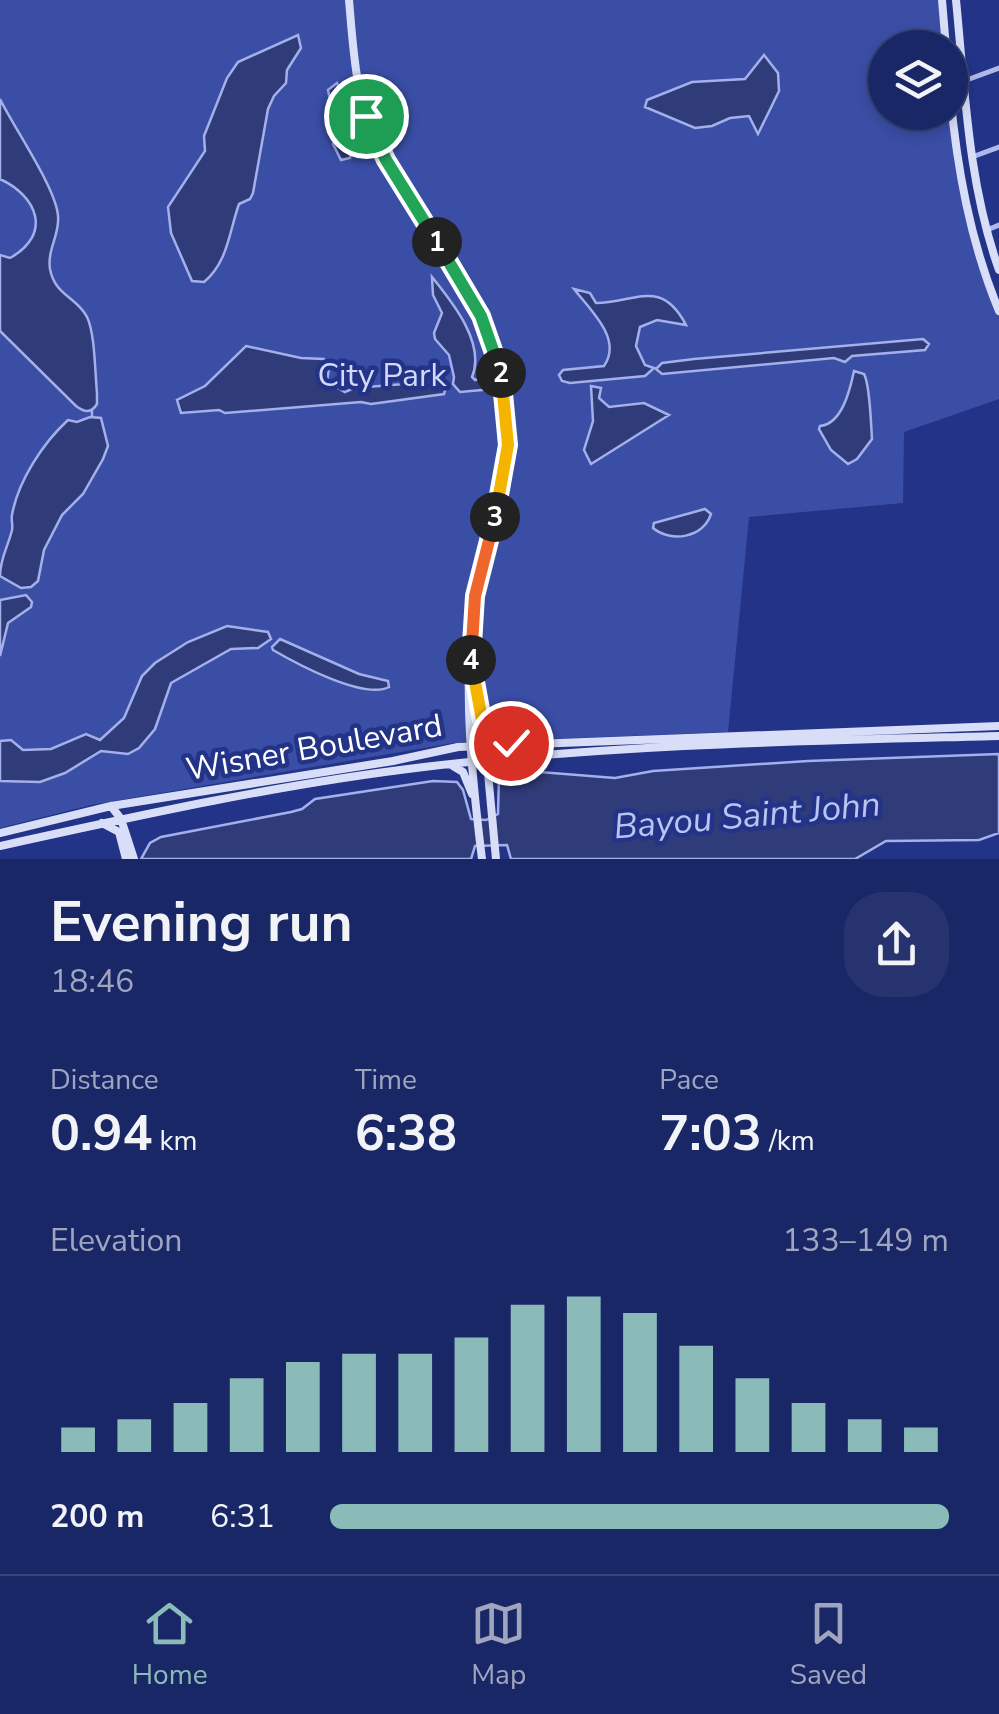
<!DOCTYPE html>
<html lang="en">
<head>
<meta charset="utf-8">
<style>
  :root { --surface:#1a2766; --page:#27336f; --text:#f1f3f6; --muted:#9fa5bf; --line:#38447a; --accent:#8bbbb9 }
  body { margin:0; font-family:"Nunito Sans",sans-serif; background:var(--page); color:var(--text); height:100vh; display:flex; flex-direction:column; font-size:38px; white-space:nowrap }
  * { box-sizing:border-box; margin:0 }
  p { font-size:32px; color:var(--muted) }
  .icon { flex:none; width:55px; height:55px; fill:none; stroke:currentColor; stroke-width:2; stroke-linecap:round; stroke-linejoin:round }
  .map { position:relative; height:859px; overflow:hidden }
  .side { display:flex; flex-direction:column; background:var(--surface); flex:1 }
  .side>* { flex:none }
  .tools { position:absolute; left:868px; top:30px; display:grid; gap:20px }
  .tools a { display:grid; place-items:center; width:100px; height:100px; border-radius:50%; background:var(--surface); box-shadow:0 5px 15px #0003,0 0 0 2px var(--line); font-size:50px }
  .pin { position:absolute; display:grid; place-items:center; width:85px; height:85px; color:#fff; margin:-42px; border:5px solid #fff; border-radius:50%; box-shadow:0 2px 10px #0007 }
  .km { position:absolute; width:50px; height:50px; margin:-25px; border-radius:50%; background:#222; color:#fff; font-size:28px; line-height:50px; text-align:center }
  .round { display:grid; place-items:center; flex:none; width:105px; height:105px; border-radius:40px; background:var(--page) }
  .head { display:flex; align-items:center; justify-content:space-between; height:170px; padding:0 50px }
  h1 { font-size:55px; font-weight:700; line-height:75px }
  .metrics { display:grid; grid-template-columns:repeat(3,1fr); gap:15px; height:170px; padding:10px 50px }
  .metrics div { display:grid; align-content:center }
  .metrics b { font-size:50px; font-weight:700 }
  .metrics small { font-size:28px; font-weight:400 }
  .metrics p { font-size:28px }
  .chart { height:280px; padding:20px 50px }
  .chart p { display:flex; justify-content:space-between }
  .chart svg { width:100%; height:180px; margin-top:10px; stroke:var(--accent); stroke-width:6 }
  ul { padding:0 50px; list-style:none; font-size:32px }
  li { display:grid; grid-template-columns:160px 120px 1fr; align-items:center; height:75px }
  li i { height:25px; border-radius:12px; background:var(--accent) }
  .menu { display:flex; justify-content:space-around; align-items:center; height:140px; border-top:2px solid var(--line); background:var(--surface); font-size:28px; color:var(--muted) }
  .menu a { display:grid; justify-items:center; gap:5px }
  .menu .on { color:var(--accent) }
  .map>svg:first-child { display:block }
  .green { fill:#3a4ea6 }
  .water { fill:#303b7a; stroke:#a3b0ea; stroke-width:2.5 }
  .lines { fill:none; stroke-linecap:round; stroke-linejoin:round }
  .stream { stroke:#a3b0ea; stroke-width:2.5 }
  .street { stroke:#afb9e9; stroke-width:5 }
  .secondary { stroke:#d9def8; stroke-width:8 }
  .split-1-casing { stroke:#fff; stroke-width:20 }
  .split-2-casing { stroke:#fff; stroke-width:20 }
  .split-3-casing { stroke:#fff; stroke-width:20 }
  .split-4-casing { stroke:#fff; stroke-width:20 }
  .split-5-casing { stroke:#fff; stroke-width:20 }
  .split-1 { stroke:#22a559; stroke-width:12 }
  .split-2 { stroke:#22a559; stroke-width:12 }
  .split-3 { stroke:#f5b400; stroke-width:12 }
  .split-4 { stroke:#f0652b; stroke-width:12 }
  .split-5 { stroke:#f5b400; stroke-width:12 }
  .labels { text-anchor:middle; stroke-width:9; stroke-linejoin:round; paint-order:stroke }
  .park-label { font-size:32px; fill:#d3d9f7; stroke:#233488 }
  .street-label { font-size:32px; fill:#fff; stroke:#233488 }
  .water-label { font-size:35px; font-style:italic; fill:#bac4f1; stroke:#233488 }
</style>
</head>
<body>
<div class="map">
<svg width="999" height="859" viewBox="0 0 999 859">
  <rect width="100%" height="100%" fill="#233488"/>
  <path class="green" d="M0 0H942L946 47 885 48V112H950L962 191 999 311V399L904 432 903 503 749 517 728 732 453 743 91 805 0 828Z"/>
  <path class="water" d="M298 35 301 48 287 70 286 83 274 96 268 109 253 193 250 199 239 204C229 232 228 262 204 282L192 281 171 233 168 207 205 151 204 136 227 78 238 62Z
    M764 55 778 73 779 91 758 134 749 116 730 118 712 126 695 128 645 107 647 100 692 82 745 79Z
    M337 83C346 100 356 139 350 158L341 160 333 144 337 134 328 90Z
    M0 99C14 128 56 188 58 216 60 235 47 249 50 269 55 296 77 297 87 317 95 333 95 373 97 393V404C91 414 84 412 76 406L0 331V255L10 258C53 234 37 196 0 179Z
    M432 277C452 302 486 343 472 377L475 380 487 377 494 380 493 389 460 392 453 384 454 377 449 355 435 339 434 333 442 313 433 295Z
    M574 289 590 293 596 303C635 303 661 277 686 325L657 320 640 327 636 346 645 365 654 368 645 376 570 383 562 381 559 375 563 370 604 366C623 339 590 310 574 289Z
    M923 339 929 344 925 350 852 356 845 362 834 358 662 374 656 369 662 363 694 359Z
    M246 346 301 358 324 359 329 368 327 382 345 392 354 388 442 381 446 387 444 394 371 404 361 402 225 413 219 410 181 413 177 400 205 386Z
    M854 371 864 374C870 384 871 425 872 439L857 459 848 464 831 450 819 429 820 426C842 424 850 390 854 371Z
    M591 386 601 388 599 398 609 407 644 403 669 415 591 464 584 450 593 421Z
    M90 417 101 418 108 446 103 459 83 494 62 515 44 550 38 581 31 587 21 588 0 576C0 558 8 547 12 530 13 525 11 520 12 515 18 481 43 443 68 420L77 422Z
    M705 509 711 514C703 538 671 543 653 528L654 523Z
    M26 595 32 602 31 607 8 623 0 656V600Z
    M227 626 268 632 271 639 258 648 231 649 171 683 155 729 139 748 128 754 101 751 65 773 40 782 0 781V741L11 740 23 750 51 749 86 734 100 740 124 718 142 676 155 663 188 642Z
    M280 639 359 674 388 681 389 687C364 700 297 664 273 650L272 647Z
    M999 754V833L979 840 886 841 855 859H511L507 845 475 846 471 859H141L150 843 161 837 291 812 302 809 315 799 433 781 457 782 463 790 471 819 486 820 498 814 499 775 527 771 615 778 653 771 808 761Z"/>
  <g class="lines">
    <path class="stream" d="M92 410V417"/>
    <path class="street" d="M964 81 999 68
      M972 157 999 147
      M987 230 999 225"/>
    <path class="secondary" d="M349 0C353 45 355 92 373 133 411 221 487 290 504 387 519 476 483 528 473 610 463 692 472 778 482 859
      M942 0 946 48
      M956 0C965 91 968 183 999 270
      M950 93C957 168 970 241 999 311
      M474 682 484 730 496 859
      M453 766 463 772 472 794
      M111 806 121 819 134 859
      M102 823 119 832 126 859
      M0 833 111 806 393 761 458 747 999 726
      M0 846C140 815 281 784 424 767 614 744 808 741 999 736"/>
  </g>
  <g class="lines">
    <g class="split-1-casing">
      <path id="split-1" d="M366 116 386 160 437 242"/>
    </g>
    <g class="split-2-casing">
      <path id="split-2" d="M437 242 481 316 501 373"/>
    </g>
    <g class="split-3-casing">
      <path id="split-3" d="M495 517 508 445 501 373"/>
    </g>
    <g class="split-4-casing">
      <path id="split-4" d="M471 660 475 596 495 517"/>
    </g>
    <g class="split-5-casing">
      <path id="split-5" d="M471 660 482 720 501 744 511 743"/>
    </g>
    <use href="#split-1" class="split-1"/>
    <use href="#split-2" class="split-2"/>
    <use href="#split-3" class="split-3"/>
    <use href="#split-4" class="split-4"/>
    <use href="#split-5" class="split-5"/>
  </g>
  <g class="labels">
    <g class="park-label">
      <text x="382" y="386">City Park</text>
    </g>
    <g class="street-label">
      <text transform="translate(314 747) rotate(-10)" y="11">Wisner Boulevard</text>
    </g>
    <g class="water-label">
      <text transform="translate(747 815) rotate(-5)" y="12">Bayou Saint John</text>
    </g>
  </g>
</svg>
<div class="tools">
<a><svg class="icon" aria-label="layers" viewBox="0 0 24 24"><path d="M12 4l9 5-9 5-9-5zM3 14l9 5 9-5"/></svg></a>
</div>
<div class="pin" style="left:366px;top:116px;background:#1e9e55"><svg class="icon" aria-label="arrive" viewBox="0 0 24 24"><path d="M6 21V4h12l-3 4 3 4H6"/></svg></div>
<div class="pin" style="left:511px;top:743px;background:#d93025"><svg class="icon" aria-label="check" viewBox="0 0 24 24"><path d="M5 12l5 5 9-10"/></svg></div>
<b class="km" style="left:437px;top:242px">1</b>
<b class="km" style="left:501px;top:373px">2</b>
<b class="km" style="left:495px;top:517px">3</b>
<b class="km" style="left:471px;top:660px">4</b>
</div>
<section class="side">
<div class="head"><div><h1>Evening run</h1><p>18:46</p></div><a class="round"><svg class="icon" aria-label="share" viewBox="0 0 24 24"><path d="M12 15V3M7 8l5-5 5 5M5 13v7h14v-7"/></svg></a></div>
<div class="metrics">
<div><p>Distance</p><b>0.94<small> km</small></b></div>
<div><p>Time</p><b>6:38</b></div>
<div><p>Pace</p><b>7:03<small> /km</small></b></div>
</div>
<div class="chart"><p><span>Elevation</span>133–149 m</p>
<svg viewBox="0 0 160 44" preserveAspectRatio="none"><path d="M5 44V38M15 44V36M25 44V32M35 44V26M45 44V22M55 44V20M65 44V20M75 44V16M85 44V8M95 44V6M105 44V10M115 44V18M125 44V26M135 44V32M145 44V36M155 44V38"/></svg>
</div>
<ul>
<li><b>200 m</b>6:31<i style="width:100%"></i></li>
</ul>
</section>
<nav class="menu">
<a class="on"><svg class="icon" aria-label="home" viewBox="0 0 24 24"><path d="M3 11l9-7 9 7M6 9v11h12V9"/></svg>Home</a>
<a><svg class="icon" aria-label="map" viewBox="0 0 24 24"><path d="M3 6l6-2 6 2 6-2v14l-6 2-6-2-6 2zM9 4v14M15 6v14"/></svg>Map</a>
<a><svg class="icon" aria-label="saved" viewBox="0 0 24 24"><path d="M7 4h10v16l-5-4-5 4z"/></svg>Saved</a>
</nav>
</body>
</html>
